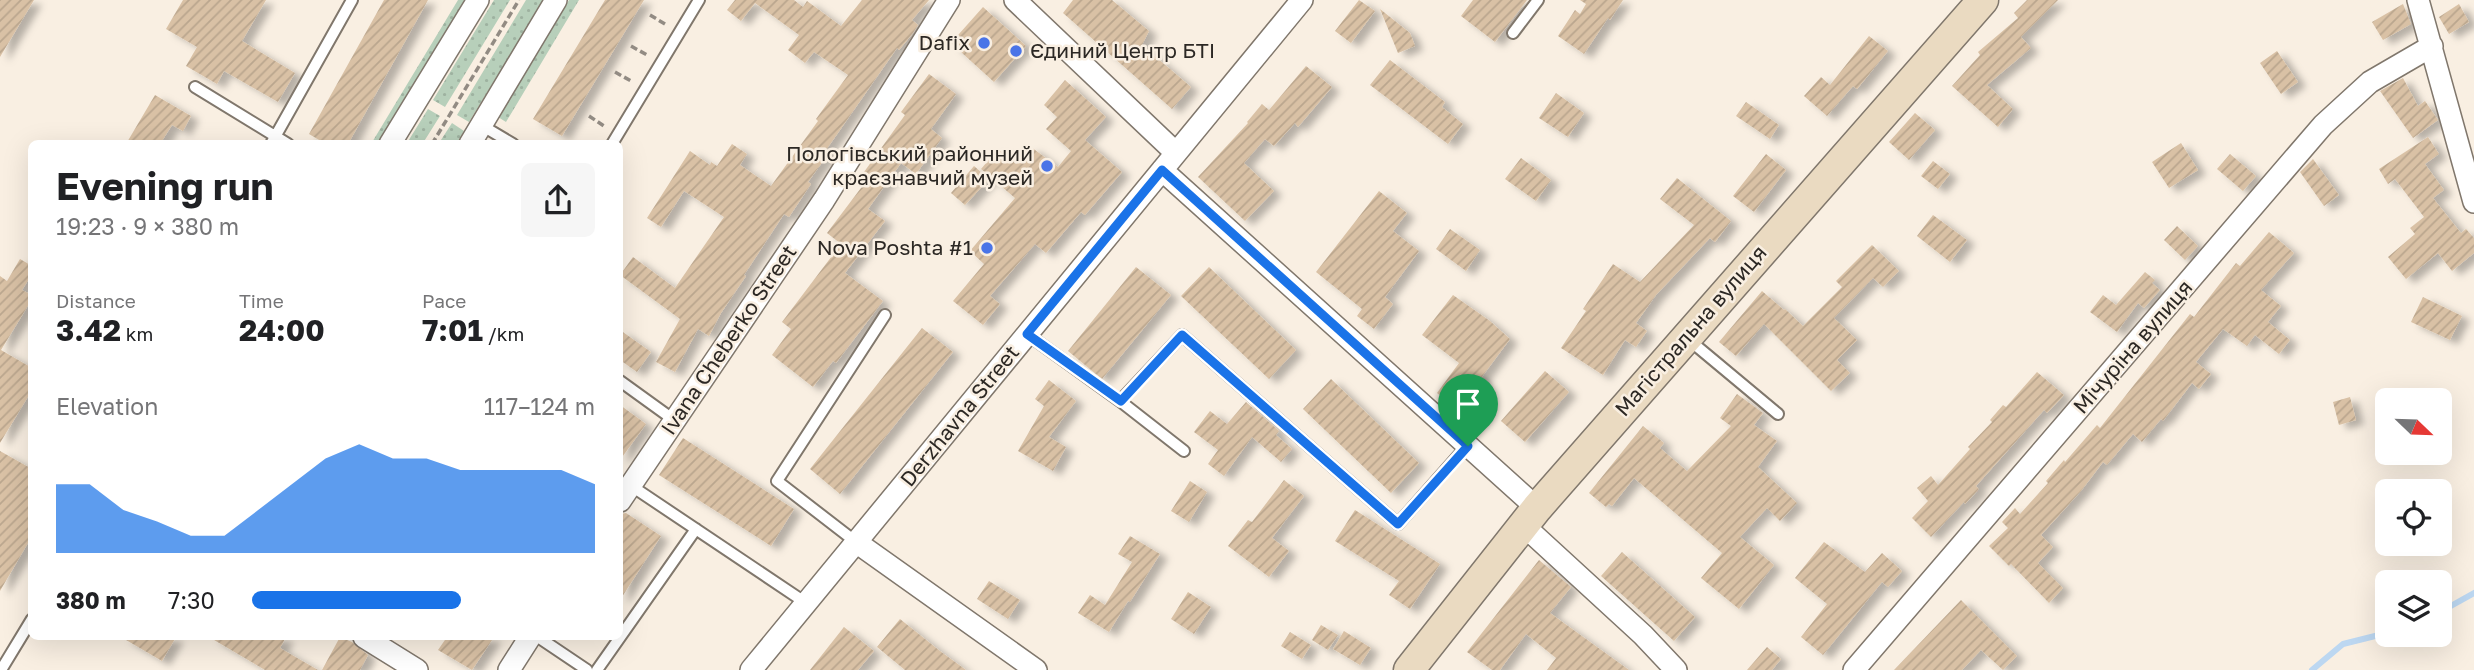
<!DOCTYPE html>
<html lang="en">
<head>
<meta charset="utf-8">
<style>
  :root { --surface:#fff; --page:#f6f6f6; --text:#202124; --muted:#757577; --accent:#1a73e8 }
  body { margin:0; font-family:"Golos Text",sans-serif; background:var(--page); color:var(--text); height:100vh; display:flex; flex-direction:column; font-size:26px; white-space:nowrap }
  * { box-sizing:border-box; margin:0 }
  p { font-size:23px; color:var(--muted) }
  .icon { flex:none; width:38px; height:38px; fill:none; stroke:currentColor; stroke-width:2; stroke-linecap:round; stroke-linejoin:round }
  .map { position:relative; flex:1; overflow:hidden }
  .sheet { position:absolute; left:28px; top:140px; width:595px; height:500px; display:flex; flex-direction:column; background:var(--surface); border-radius:10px; box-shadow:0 7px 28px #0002 }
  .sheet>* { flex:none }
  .needle { width:46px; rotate:113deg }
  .fabs { position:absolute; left:2375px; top:388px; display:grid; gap:14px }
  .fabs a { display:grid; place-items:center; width:77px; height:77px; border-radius:10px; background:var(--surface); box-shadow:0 7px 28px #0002; font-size:35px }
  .pin { position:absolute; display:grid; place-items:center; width:60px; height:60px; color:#fff; margin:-72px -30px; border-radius:50% 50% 50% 0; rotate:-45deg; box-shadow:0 0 7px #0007 }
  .pin .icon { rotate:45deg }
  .round { display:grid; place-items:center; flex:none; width:74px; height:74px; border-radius:10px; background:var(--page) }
  .overview { display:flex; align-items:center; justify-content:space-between; height:119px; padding:0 28px }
  h1 { font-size:38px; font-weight:700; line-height:52px }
  .metrics { display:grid; grid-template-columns:repeat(3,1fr); gap:10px; height:119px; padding:7px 28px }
  .metrics div { display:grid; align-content:center }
  .metrics b { font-size:30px; font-weight:700 }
  .metrics small { font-size:19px; font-weight:400 }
  .metrics p { font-size:19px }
  .chart { height:196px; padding:14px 28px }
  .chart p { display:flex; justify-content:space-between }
  .chart svg { width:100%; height:126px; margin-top:7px; fill:var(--accent); opacity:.7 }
  ul { padding:0 28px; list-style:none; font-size:23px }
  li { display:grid; grid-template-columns:112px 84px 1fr; align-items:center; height:52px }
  li i { height:18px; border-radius:9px; background:var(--accent) }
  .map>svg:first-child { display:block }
  .grass { fill:url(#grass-dots) }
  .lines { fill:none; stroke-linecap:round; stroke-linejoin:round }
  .stream { stroke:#bcd7f1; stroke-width:6 }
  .building { fill:url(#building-hatch); filter:url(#shadow) }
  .lane-casing { stroke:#80776c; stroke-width:14 }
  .street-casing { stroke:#80776c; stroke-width:24 }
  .secondary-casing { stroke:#80776c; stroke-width:33 }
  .path { stroke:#928b83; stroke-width:3.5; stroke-dasharray:7 3.5; stroke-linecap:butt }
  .lane { stroke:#fff; stroke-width:10 }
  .street { stroke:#fff; stroke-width:21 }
  .secondary { stroke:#eadac1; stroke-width:30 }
  .route-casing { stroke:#fff; stroke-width:14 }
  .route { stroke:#1a73e8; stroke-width:9 }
  .poi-dot { fill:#4a74e7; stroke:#f9efe2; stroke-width:2.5 }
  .labels { text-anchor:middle; stroke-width:5; stroke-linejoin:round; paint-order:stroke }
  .poi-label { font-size:21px; fill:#2c2824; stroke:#f9efe2; text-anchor:end }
  .street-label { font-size:21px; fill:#2c2824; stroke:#f9efe2 }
</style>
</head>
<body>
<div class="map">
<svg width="2474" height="670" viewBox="0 0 2474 670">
  <defs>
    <pattern id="grass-dots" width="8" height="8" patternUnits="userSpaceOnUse" patternTransform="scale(1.75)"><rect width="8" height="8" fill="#b7cfba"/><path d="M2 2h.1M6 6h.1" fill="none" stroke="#9eb2a0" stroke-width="1.8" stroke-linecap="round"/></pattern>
    <pattern id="building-hatch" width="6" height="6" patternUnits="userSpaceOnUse" patternTransform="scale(1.75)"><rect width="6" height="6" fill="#d9c1a5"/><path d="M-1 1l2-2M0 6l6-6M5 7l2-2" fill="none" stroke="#baa68e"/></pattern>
    <filter id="shadow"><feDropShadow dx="8" dy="4.5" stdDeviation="3.5" flood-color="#0004"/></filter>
  </defs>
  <rect width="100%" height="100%" fill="#f9efe2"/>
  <path class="grass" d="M458 0H467L381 143 371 144Z
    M494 0H510L445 107 433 100Z
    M526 0H544L469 122 457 115Z
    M569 0H579L506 122 498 117Z
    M428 109 440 116 423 143H407Z
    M452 123 464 131 457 143H439Z"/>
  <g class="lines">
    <path class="stream" d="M2440 612 2474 593
      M2312 670 2343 644 2387 633"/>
  </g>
  <path class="building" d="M0 0H34L0 57Z
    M183 0H266L242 41 295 73 278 102 224 71 217 84 186 66 197 47 166 29Z
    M384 0H428L348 144H326L309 134Z
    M605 0H644L562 136 533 119Z
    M735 0H794L803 7 807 1 841 26 862 0H929L912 20 918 25 913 33 899 50 897 48 826 150 829 153 808 182 811 184 789 217 784 214 744 275 746 276 721 313 709 336 698 329 675 372 656 362 680 319 620 275 633 257 675 288 724 217 684 191 661 227 647 218 690 151 710 165 711 162 717 166 732 144 747 154 740 165 771 186 818 121 816 119 848 75 814 52 805 63 788 50 799 35 755 3 741 21 727 10Z
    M1073 0H1112L1149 31 1142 45 1191 87 1172 109 1063 13Z
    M1359 0 1375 11 1351 43 1335 31Z
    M1473 0H1527L1495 42 1461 16Z
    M1580 0H1623L1610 20 1608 18 1584 54 1558 36 1575 10 1580 14 1586 4Z
    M2027 0H2058L2021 37 2031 48 1987 85 2013 109 1998 127 1952 86 1980 55 1978 52 2018 18 2014 13Z
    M2403 4 2411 24 2383 40 2372 22Z
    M2459 4 2469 22 2449 34 2439 17Z
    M983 7 1026 46 994 82 951 43Z
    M1380 9 1410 33 1415 46 1398 53Z
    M1869 36 1888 51 1857 89 1853 86 1827 116 1804 96 1821 77 1830 85Z
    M2277 51 2298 82 2281 94 2260 63Z
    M1390 60 1445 102 1442 107 1463 124 1448 144 1370 85Z
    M1306 66 1332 87 1298 127 1295 123 1274 146 1265 139 1244 163 1274 191 1245 221 1198 177 1248 123 1247 122 1262 104 1269 110Z
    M929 74 956 94 931 129 942 138 916 174 901 163 868 209 885 221 845 273 883 301 836 363 833 361 813 387 772 355 791 329 782 322 841 244 827 233 870 176 864 172 905 115 901 112Z
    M2403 78 2418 106 2425 101 2438 120 2413 138 2380 91Z
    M1065 80 1106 117 1085 140 1122 172 1085 215 1081 212 1046 253 1035 244 990 296 1000 304 983 325 953 301 984 264 970 251 1015 198 981 169 998 149 1016 164 1031 147 1058 167 1071 151 1046 129 1057 117 1044 105Z
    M1556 93 1584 113 1568 137 1539 118Z
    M155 95 191 116 183 131 172 125 160 144H126Z
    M1746 102 1779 125 1770 139 1736 116Z
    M1915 113 1935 130 1909 160 1889 142Z
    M2428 137 2439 154 2425 164 2444 190 2433 198 2461 233 2466 229 2474 238V253L2452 271 2438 253 2406 279 2388 257 2415 234 2410 228 2424 217 2395 179 2388 184 2379 169Z
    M2181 143 2198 170 2169 188 2152 162Z
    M1766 154 1786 170 1754 212 1733 196Z
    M2230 154 2256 176 2243 191 2217 169Z
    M1521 158 1551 180 1536 201 1505 179Z
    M2313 159 2339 195 2324 206 2300 172Z
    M1933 161 1950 174 1938 189 1921 176Z
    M974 166 989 179 965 205 951 193Z
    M1677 178 1731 221 1715 242 1710 238 1656 295 1636 323 1647 331 1636 347 1625 340 1603 375 1561 348 1586 311 1583 309 1613 264 1640 282 1694 225 1660 199Z
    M1379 191 1407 213 1393 231 1419 251 1385 297 1393 304 1374 329 1357 316 1362 309 1316 272Z
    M1933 215 1967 240 1950 262 1917 236Z
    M2177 226 2198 246 2185 260 2164 240Z
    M1450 229 1480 250 1466 271 1436 249Z
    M2269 232 2294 253 2261 290 2281 306 2268 322 2290 340 2279 354 2255 335 2247 346 2223 329 2196 362 2211 374 2199 389 2192 383 2163 421 2161 419 2142 442 2133 434 2107 465 2103 462 2081 491 2041 535 2053 547 2038 563 2063 588 2049 603 2011 564 2009 566 1989 546 2008 528 2002 522 2015 508 2020 514 2048 483 2046 481 2064 460 2065 462 2097 425 2100 428 2190 314 2194 317 2236 263 2240 266Z
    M1872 245 1899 271 1883 287 1873 278 1834 318 1857 340 1837 360 1850 373 1831 391 1764 324 1736 356 1719 342 1762 291 1784 310 1785 309 1803 326 1842 287 1836 281Z
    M20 259 32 266V274L22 290 32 295V299L1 350 32 368V390L0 443V276L7 281Z
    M1136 267 1171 295 1102 379 1068 351Z
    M1209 267 1296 350 1269 379 1181 296Z
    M2145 272 2155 280 2152 283 2160 290 2144 308 2138 303 2117 332 2090 312 2103 295 2116 305Z
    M1453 295 1490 321 1510 339 1458 409 1437 393 1459 363 1422 335Z
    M2423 297 2462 316 2450 340 2411 322Z
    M922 328 953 352 840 494 810 469Z
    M620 330 651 352 637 372 620 360Z
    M1545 371 1569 392 1525 442 1501 421Z
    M2037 372 2064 395 2047 413 2044 410 1976 486 1979 489 1965 504 1964 502 1931 537 1912 518 1928 501 1917 488 1931 476 1938 485 1970 449 1968 447 1992 422 1990 420 2003 405 2006 407Z
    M1331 379 1419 463 1391 493 1303 409Z
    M1049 380 1076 401 1049 437 1066 447 1053 471 1018 451 1044 406 1035 399Z
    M1737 394 1763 413 1754 425 1777 441 1758 467 1797 503 1780 521 1767 508 1740 537 1774 565 1739 609 1701 578 1722 553 1634 478 1612 506 1609 504 1606 507 1589 493 1643 426 1664 443 1660 448 1687 471 1731 426 1720 418Z
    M2350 397 2356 420 2339 425 2333 402Z
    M1246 402 1279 431 1276 435 1292 449 1281 462 1252 437 1224 476 1208 464 1218 450 1194 432 1210 411 1227 424Z
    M620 405 646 424 620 460Z
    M683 438 794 509 771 546 659 475Z
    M0 451 32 469V536L0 591Z
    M1284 480 1304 496 1272 538 1289 551 1269 577 1228 546 1248 520 1252 522Z
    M1190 481 1207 492 1189 522 1171 511Z
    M1355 510 1440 564 1410 609 1389 595 1399 581 1335 541Z
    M626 513 661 536 620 600V514Z
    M1130 536 1160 554 1130 602 1128 601 1109 632 1078 613 1090 595 1105 605 1132 562 1118 554Z
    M1824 542 1865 572 1882 553 1902 571 1888 587 1882 582 1823 655 1801 637 1827 604 1795 578Z
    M1622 552 1695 617 1674 641 1601 576Z
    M1539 560 1571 587 1550 613 1629 670H1547L1556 658 1526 634 1500 670H1492L1467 652Z
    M989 581 1020 600 1008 619 977 599Z
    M1188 592 1211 607 1194 634 1171 619Z
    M1961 600 2017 656 2003 670 1981 650 1962 670H1894Z
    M900 619 940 651 966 670H905L877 647Z
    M1321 625 1338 635 1328 650 1312 640Z
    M844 627 874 651 858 670H810Z
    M1344 631 1371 648 1360 665 1333 649Z
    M1290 632 1311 645 1302 659 1281 646Z
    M121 637H176L162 661Z
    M209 637H286L280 648 318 670H265Z
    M340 637 352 642 368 655 360 670H322Z
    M447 637H494L472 670 438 650Z
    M1767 647 1781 659 1772 670H1747Z"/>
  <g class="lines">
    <g class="lane-casing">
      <path id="lane" d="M1513 33 1538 0
        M195 87 288 144
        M481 125 513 144
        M271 144 352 0
        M612 144 699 0
        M1027 334 1120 401 1184 451
        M1688 339 1778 414
        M620 381 674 420
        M1120 401 1182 335 1398 524 1467 446
        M630 485 806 603
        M856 542 777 481 885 315
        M538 637 587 670
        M1 670 32 619
        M597 670 696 529"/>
    </g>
    <g class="street-casing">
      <path id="street" d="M1015 0 1176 153
        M2418 0 2474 202
        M390 144 478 0
        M470 144 556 0
        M1162 170 1537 508
        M620 501 824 200 949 0
        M1522 524 1643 635 1676 670
        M856 542 1036 670
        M364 637 417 670
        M509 670 530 637
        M751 670 1302 0
        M1854 670 2323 125 2370 82 2432 46"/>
    </g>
    <g class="secondary-casing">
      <path id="secondary" d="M1409 670 1537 508 1983 0"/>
    </g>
    <path class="path" d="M650 15 665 24
      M631 46 647 55
      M615 72 631 81
      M589 116 604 126
      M432 144 519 0"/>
    <use href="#lane" class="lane"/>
    <use href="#street" class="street"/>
    <use href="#secondary" class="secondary"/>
  </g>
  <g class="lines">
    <g class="route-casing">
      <path id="route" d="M1162 170 1468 446 1398 524 1182 335 1121 401 1027 334Z"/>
    </g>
    <use href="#route" class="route"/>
  </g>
  <g class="poi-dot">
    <circle cx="984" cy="43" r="7"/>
    <circle cx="1016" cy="51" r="7"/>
    <circle cx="1047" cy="166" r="7"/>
    <circle cx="987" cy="248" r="7"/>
  </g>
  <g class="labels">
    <g class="poi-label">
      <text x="970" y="50">Dafix</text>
      <text x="1030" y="58" text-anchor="start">Єдиний Центр БТІ</text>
      <text x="1033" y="161">Пологівський районний<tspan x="1033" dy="24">краєзнавчий музей</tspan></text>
      <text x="973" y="255">Nova Poshta #1</text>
    </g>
    <g class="street-label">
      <text transform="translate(1691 331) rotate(-49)" y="7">Магістральна вулиця</text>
      <text transform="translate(729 340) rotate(-56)" y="7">Ivana Cheberko Street</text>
      <text transform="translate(2133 347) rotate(-49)" y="7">Мічуріна вулиця</text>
      <text transform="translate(960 416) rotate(-51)" y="7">Derzhavna Street</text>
    </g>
  </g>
</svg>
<div class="fabs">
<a><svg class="needle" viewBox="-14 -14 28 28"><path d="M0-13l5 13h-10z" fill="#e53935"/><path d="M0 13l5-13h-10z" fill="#757577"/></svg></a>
<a><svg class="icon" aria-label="locate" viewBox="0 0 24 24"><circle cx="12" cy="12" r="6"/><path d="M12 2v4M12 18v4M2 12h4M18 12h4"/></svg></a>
<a><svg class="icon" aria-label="layers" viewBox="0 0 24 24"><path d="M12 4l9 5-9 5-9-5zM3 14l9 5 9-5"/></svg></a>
</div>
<div class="pin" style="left:1468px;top:446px;background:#1e9e55"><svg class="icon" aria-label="arrive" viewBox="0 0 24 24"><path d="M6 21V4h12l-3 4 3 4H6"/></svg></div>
<section class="sheet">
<div class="overview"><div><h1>Evening run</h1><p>19:23 · 9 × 380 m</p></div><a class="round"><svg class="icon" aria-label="share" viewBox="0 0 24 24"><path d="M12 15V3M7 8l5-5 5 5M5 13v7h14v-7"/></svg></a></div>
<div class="metrics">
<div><p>Distance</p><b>3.42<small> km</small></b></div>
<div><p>Time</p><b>24:00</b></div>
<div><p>Pace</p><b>7:01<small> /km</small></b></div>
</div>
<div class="chart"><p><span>Elevation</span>117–124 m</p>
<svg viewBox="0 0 160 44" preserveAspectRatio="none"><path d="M0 44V20L10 20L20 29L30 33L40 38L50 38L60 29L70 20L80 11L90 6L100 11L110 11L120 15L130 15L140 15L150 15L160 20V44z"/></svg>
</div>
<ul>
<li><b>380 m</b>7:30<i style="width:61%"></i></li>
</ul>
</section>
</div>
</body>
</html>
